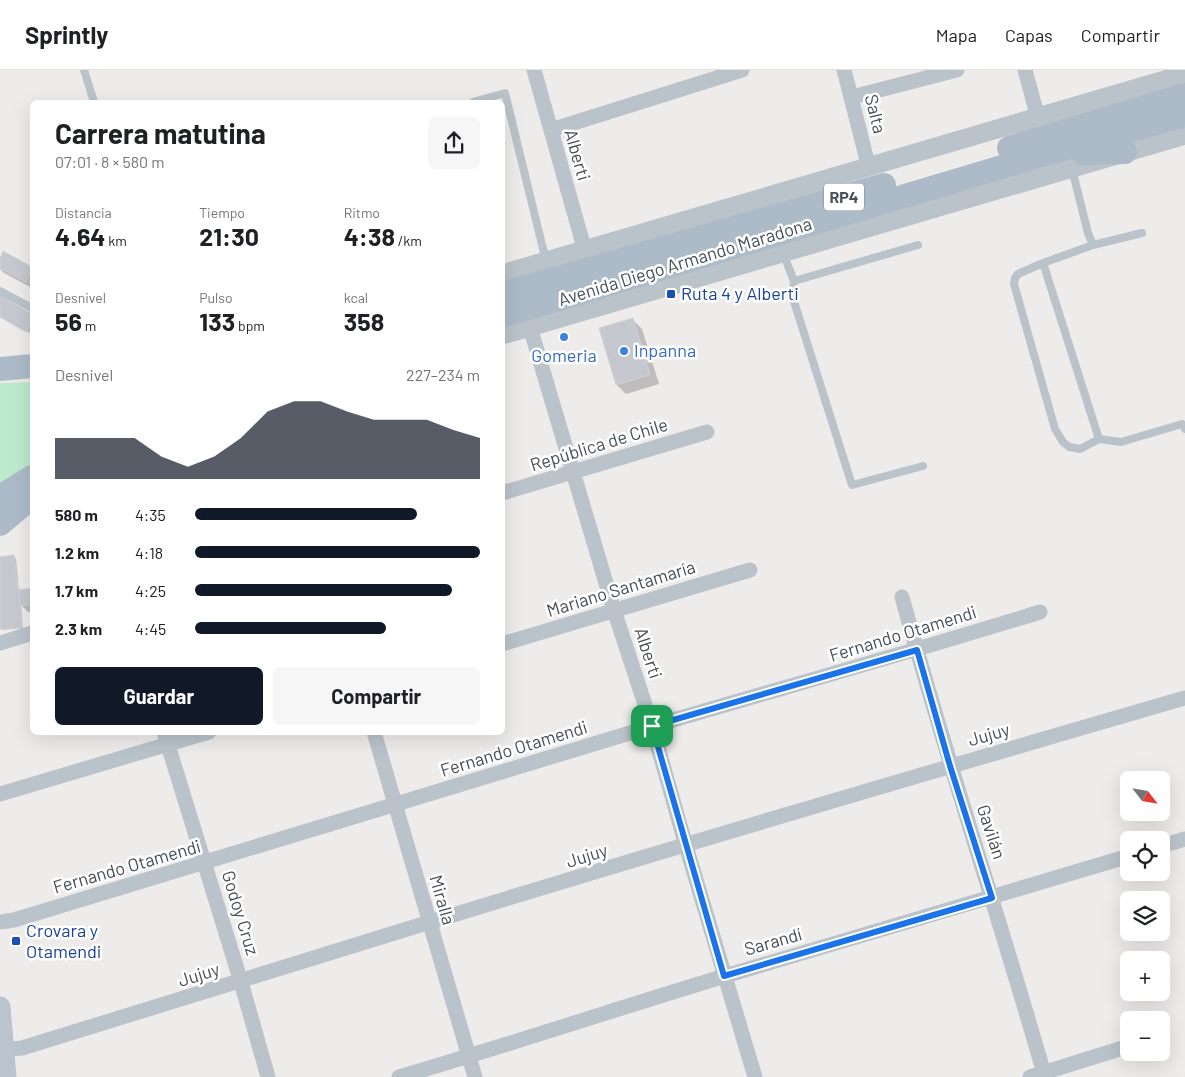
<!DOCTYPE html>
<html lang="es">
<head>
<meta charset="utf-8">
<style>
  :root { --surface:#fff; --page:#f6f6f6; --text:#202124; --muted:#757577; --line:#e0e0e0; --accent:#111827 }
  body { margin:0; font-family:Barlow,sans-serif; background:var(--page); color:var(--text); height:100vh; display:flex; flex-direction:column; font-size:19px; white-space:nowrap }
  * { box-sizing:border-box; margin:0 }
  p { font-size:16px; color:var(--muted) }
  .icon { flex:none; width:28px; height:28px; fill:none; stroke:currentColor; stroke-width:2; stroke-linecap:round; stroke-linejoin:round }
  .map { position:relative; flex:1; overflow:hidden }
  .details { position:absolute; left:30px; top:30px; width:475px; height:635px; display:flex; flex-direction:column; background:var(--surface); border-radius:8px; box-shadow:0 5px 20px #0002 }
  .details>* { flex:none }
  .needle { width:32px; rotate:121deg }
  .fabs { position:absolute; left:1120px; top:701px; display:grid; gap:10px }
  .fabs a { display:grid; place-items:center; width:50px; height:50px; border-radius:8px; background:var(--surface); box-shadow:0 5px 20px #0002; font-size:25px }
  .pin { position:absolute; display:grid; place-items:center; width:42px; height:42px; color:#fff; margin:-21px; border-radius:10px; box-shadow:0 2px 8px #0006 }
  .round { display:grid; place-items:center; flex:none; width:52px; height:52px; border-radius:8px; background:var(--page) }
  .headline { display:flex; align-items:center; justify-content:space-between; height:85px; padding:0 25px }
  h1 { font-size:28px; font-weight:700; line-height:38px }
  .figures { display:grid; grid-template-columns:repeat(3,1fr); gap:8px; height:85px; padding:5px 25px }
  .figures div { display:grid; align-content:center }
  .figures b { font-size:25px; font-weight:700 }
  .figures small { font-size:14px; font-weight:400 }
  .figures p { font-size:14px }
  .chart { height:140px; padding:10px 25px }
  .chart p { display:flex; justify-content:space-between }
  .chart svg { width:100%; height:90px; margin-top:5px; fill:var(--accent); opacity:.7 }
  .primary-button { display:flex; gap:10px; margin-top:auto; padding:10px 25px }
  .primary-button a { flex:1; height:58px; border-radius:8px; background:var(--accent); color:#fff; font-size:20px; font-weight:700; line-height:58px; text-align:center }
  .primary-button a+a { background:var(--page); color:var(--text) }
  ul { padding:0 25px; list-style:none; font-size:16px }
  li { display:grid; grid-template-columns:80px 60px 1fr; align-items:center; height:38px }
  li i { height:12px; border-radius:6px; background:var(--accent) }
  header { display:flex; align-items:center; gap:30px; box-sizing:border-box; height:70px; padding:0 25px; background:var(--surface); border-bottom:1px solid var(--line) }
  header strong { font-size:24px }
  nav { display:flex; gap:28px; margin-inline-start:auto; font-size:18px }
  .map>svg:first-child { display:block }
  .green { fill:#bceacc }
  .shadow { fill:#0003 }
  .building { fill:#c5c8ce; stroke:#d0d2d7 }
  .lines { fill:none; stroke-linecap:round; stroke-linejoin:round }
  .service { stroke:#bac3ca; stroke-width:8 }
  .minor { stroke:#bac3ca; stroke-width:15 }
  .tertiary { stroke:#bac3ca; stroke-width:19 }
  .secondary { stroke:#bac4ce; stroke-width:21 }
  .primary { stroke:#adbbc9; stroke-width:24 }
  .route-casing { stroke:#fff; stroke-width:10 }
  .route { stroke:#1a73e8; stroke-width:6 }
  .transit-dot { fill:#1a4fb4; stroke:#fff; stroke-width:2 }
  .shop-dot { fill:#3f7fe0; stroke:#fff; stroke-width:2 }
  .labels { text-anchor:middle; stroke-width:5; stroke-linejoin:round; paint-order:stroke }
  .shield { fill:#fff; stroke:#7d8489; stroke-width:1 }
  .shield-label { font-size:16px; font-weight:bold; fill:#454f57 }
  .street-label { font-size:18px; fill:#454f57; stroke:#fff }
  .transit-label { font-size:18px; fill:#164399; stroke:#fff; text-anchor:start }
  .shop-label { font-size:18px; fill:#366cbe; stroke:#fff; text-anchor:start }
</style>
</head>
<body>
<header>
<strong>Sprintly</strong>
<nav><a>Mapa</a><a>Capas</a><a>Compartir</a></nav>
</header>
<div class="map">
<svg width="1185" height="1007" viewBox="0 0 1185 1007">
  <rect width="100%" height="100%" fill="#eeebeb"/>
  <path class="green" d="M32 312V394L0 414V313Z"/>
  <path class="shadow" d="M4 183 32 199V218L4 203 0 199V190Z
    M0 227 32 245V256L29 263 0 247Z
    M632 249 642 259 659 314 626 324 617 315Z
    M14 487 16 489 19 521 31 519 32 521V542H28L21 535 23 558 3 560 1 558 0 545V488Z"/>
  <path class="building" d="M3 181 32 197 26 212 0 198V188Z
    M0 225 32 244V251L26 262 0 247Z
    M633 248 650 305 616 315 599 258Z
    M14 485 22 557 0 559V487Z
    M32 518V534L20 536 18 520Z"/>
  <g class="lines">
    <path class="service" d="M84 0 94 32
      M473 32 505 23 546 191
      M1072 99 1088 163 1093 175
      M1142 163 1093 175 1043 193 1018 204 1015 208 1014 214 1055 359 1063 372 1069 377 1080 379 1099 369 1121 372 1182 354 1185 359
      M783 183 794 211 792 225 852 415 923 396
      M1043 193 1099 369
      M794 211 918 175
      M0 221 32 238"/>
    <path class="minor" d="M534 0 585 181
      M844 0 869 98
      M1025 0 1038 48
      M852 27 957 0
      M551 60 742 0
      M530 257 614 540 652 656 686 776 755 1007
      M502 423 707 362
      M902 527C946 688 999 846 1045 1007
      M0 573 32 563
      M502 574 750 500
      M164 662 241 912 268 1007
      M374 662 475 1007
      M0 724 209 662
      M1161 776 1185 769
      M0 852 14 850C227 787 439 719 653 656 782 618 911 582 1040 542
      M1161 966H1162
      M0 980 22 978C158 937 294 893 430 852 681 775 933 701 1185 628
      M399 1007C508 975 616 939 725 906 859 865 994 827 1129 786
      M1030 1007 1129 976"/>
    <path class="tertiary" d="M502 204 1185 4
      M502 265 1185 65"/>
    <path class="secondary" d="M0 937 6 1007"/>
    <path class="primary" d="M1009 78 1185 25
      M1083 83 1125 82
      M502 224 884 115
      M502 246 1042 85 1185 45
      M0 299 32 296
      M0 427 32 407
      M0 454 32 427"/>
  </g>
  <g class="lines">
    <g class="route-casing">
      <path id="route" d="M917 580 950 696 992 828 724 906 652 656Z"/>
    </g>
    <use href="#route" class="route"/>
  </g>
  <g class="transit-dot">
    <rect x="666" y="219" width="10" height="10" rx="2.5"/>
    <rect x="11" y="866" width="10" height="10" rx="2.5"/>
  </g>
  <g class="shop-dot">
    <circle cx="564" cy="267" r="5"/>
    <circle cx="624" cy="281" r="5"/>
  </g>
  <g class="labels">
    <rect class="shield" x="824" y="113.5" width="40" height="27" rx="4"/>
    <g class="shield-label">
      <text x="844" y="133">RP4</text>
    </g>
    <g class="street-label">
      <text transform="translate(875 44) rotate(76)" y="6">Salta</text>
      <text transform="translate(577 85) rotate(74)" y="6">Alberti</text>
      <text transform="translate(685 192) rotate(-17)" y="6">Avenida Diego Armando Maradona</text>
      <text transform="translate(599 375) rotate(-17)" y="6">República de Chile</text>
      <text transform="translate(621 519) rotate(-17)" y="6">Mariano Santamaría</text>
      <text transform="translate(903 564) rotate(-17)" y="6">Fernando Otamendi</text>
      <text transform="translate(648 583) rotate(72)" y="6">Alberti</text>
      <text transform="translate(989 665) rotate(-16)" y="6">Jujuy</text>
      <text transform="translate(514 679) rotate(-17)" y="6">Fernando Otamendi</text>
      <text transform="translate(991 762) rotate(72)" y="6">Gavilán</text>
      <text transform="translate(587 786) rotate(-17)" y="6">Jujuy</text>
      <text transform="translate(127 797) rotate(-16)" y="6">Fernando Otamendi</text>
      <text transform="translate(442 830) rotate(74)" y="6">Miralla</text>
      <text transform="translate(240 843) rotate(73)" y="6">Godoy Cruz</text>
      <text transform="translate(773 872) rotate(-16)" y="6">Sarandí</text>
      <text transform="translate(199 905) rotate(-17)" y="6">Jujuy</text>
    </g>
    <g class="transit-label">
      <text x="681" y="230">Ruta 4 y Alberti</text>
      <text x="26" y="867">Crovara y<tspan x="26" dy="21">Otamendi</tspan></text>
    </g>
    <g class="shop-label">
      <text x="634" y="287">Inpanna</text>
      <text x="564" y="292" text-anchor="middle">Gomeria</text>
    </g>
  </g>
</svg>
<div class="fabs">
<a><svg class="needle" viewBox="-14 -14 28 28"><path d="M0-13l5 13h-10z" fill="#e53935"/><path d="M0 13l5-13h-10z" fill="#757577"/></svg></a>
<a><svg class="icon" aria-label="locate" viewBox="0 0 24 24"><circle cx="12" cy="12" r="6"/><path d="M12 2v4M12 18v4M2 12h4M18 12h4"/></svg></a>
<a><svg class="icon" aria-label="layers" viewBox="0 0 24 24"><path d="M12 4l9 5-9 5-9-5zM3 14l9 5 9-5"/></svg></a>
<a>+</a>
<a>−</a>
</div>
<div class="pin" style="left:652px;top:656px;background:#1e9e55"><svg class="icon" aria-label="arrive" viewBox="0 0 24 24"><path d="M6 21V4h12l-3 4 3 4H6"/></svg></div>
<section class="details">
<div class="headline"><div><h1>Carrera matutina</h1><p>07:01 · 8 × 580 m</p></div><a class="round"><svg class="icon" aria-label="share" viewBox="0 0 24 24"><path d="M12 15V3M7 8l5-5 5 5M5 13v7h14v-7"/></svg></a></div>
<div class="figures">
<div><p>Distancia</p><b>4.64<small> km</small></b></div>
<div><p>Tiempo</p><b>21:30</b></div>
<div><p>Ritmo</p><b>4:38<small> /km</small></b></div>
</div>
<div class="figures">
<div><p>Desnivel</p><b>56<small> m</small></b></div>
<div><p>Pulso</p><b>133<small> bpm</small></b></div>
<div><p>kcal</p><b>358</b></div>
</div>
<div class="chart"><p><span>Desnivel</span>227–234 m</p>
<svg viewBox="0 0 160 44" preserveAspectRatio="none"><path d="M0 44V24L10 24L20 24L30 24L40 33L50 38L60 33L70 24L80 11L90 6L100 6L110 11L120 15L130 15L140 15L150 20L160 24V44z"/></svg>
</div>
<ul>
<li><b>580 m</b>4:35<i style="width:78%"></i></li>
<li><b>1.2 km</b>4:18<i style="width:100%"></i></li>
<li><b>1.7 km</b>4:25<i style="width:90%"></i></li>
<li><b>2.3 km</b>4:45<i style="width:67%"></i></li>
</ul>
<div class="primary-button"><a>Guardar</a><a>Compartir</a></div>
</section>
</div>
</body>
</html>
